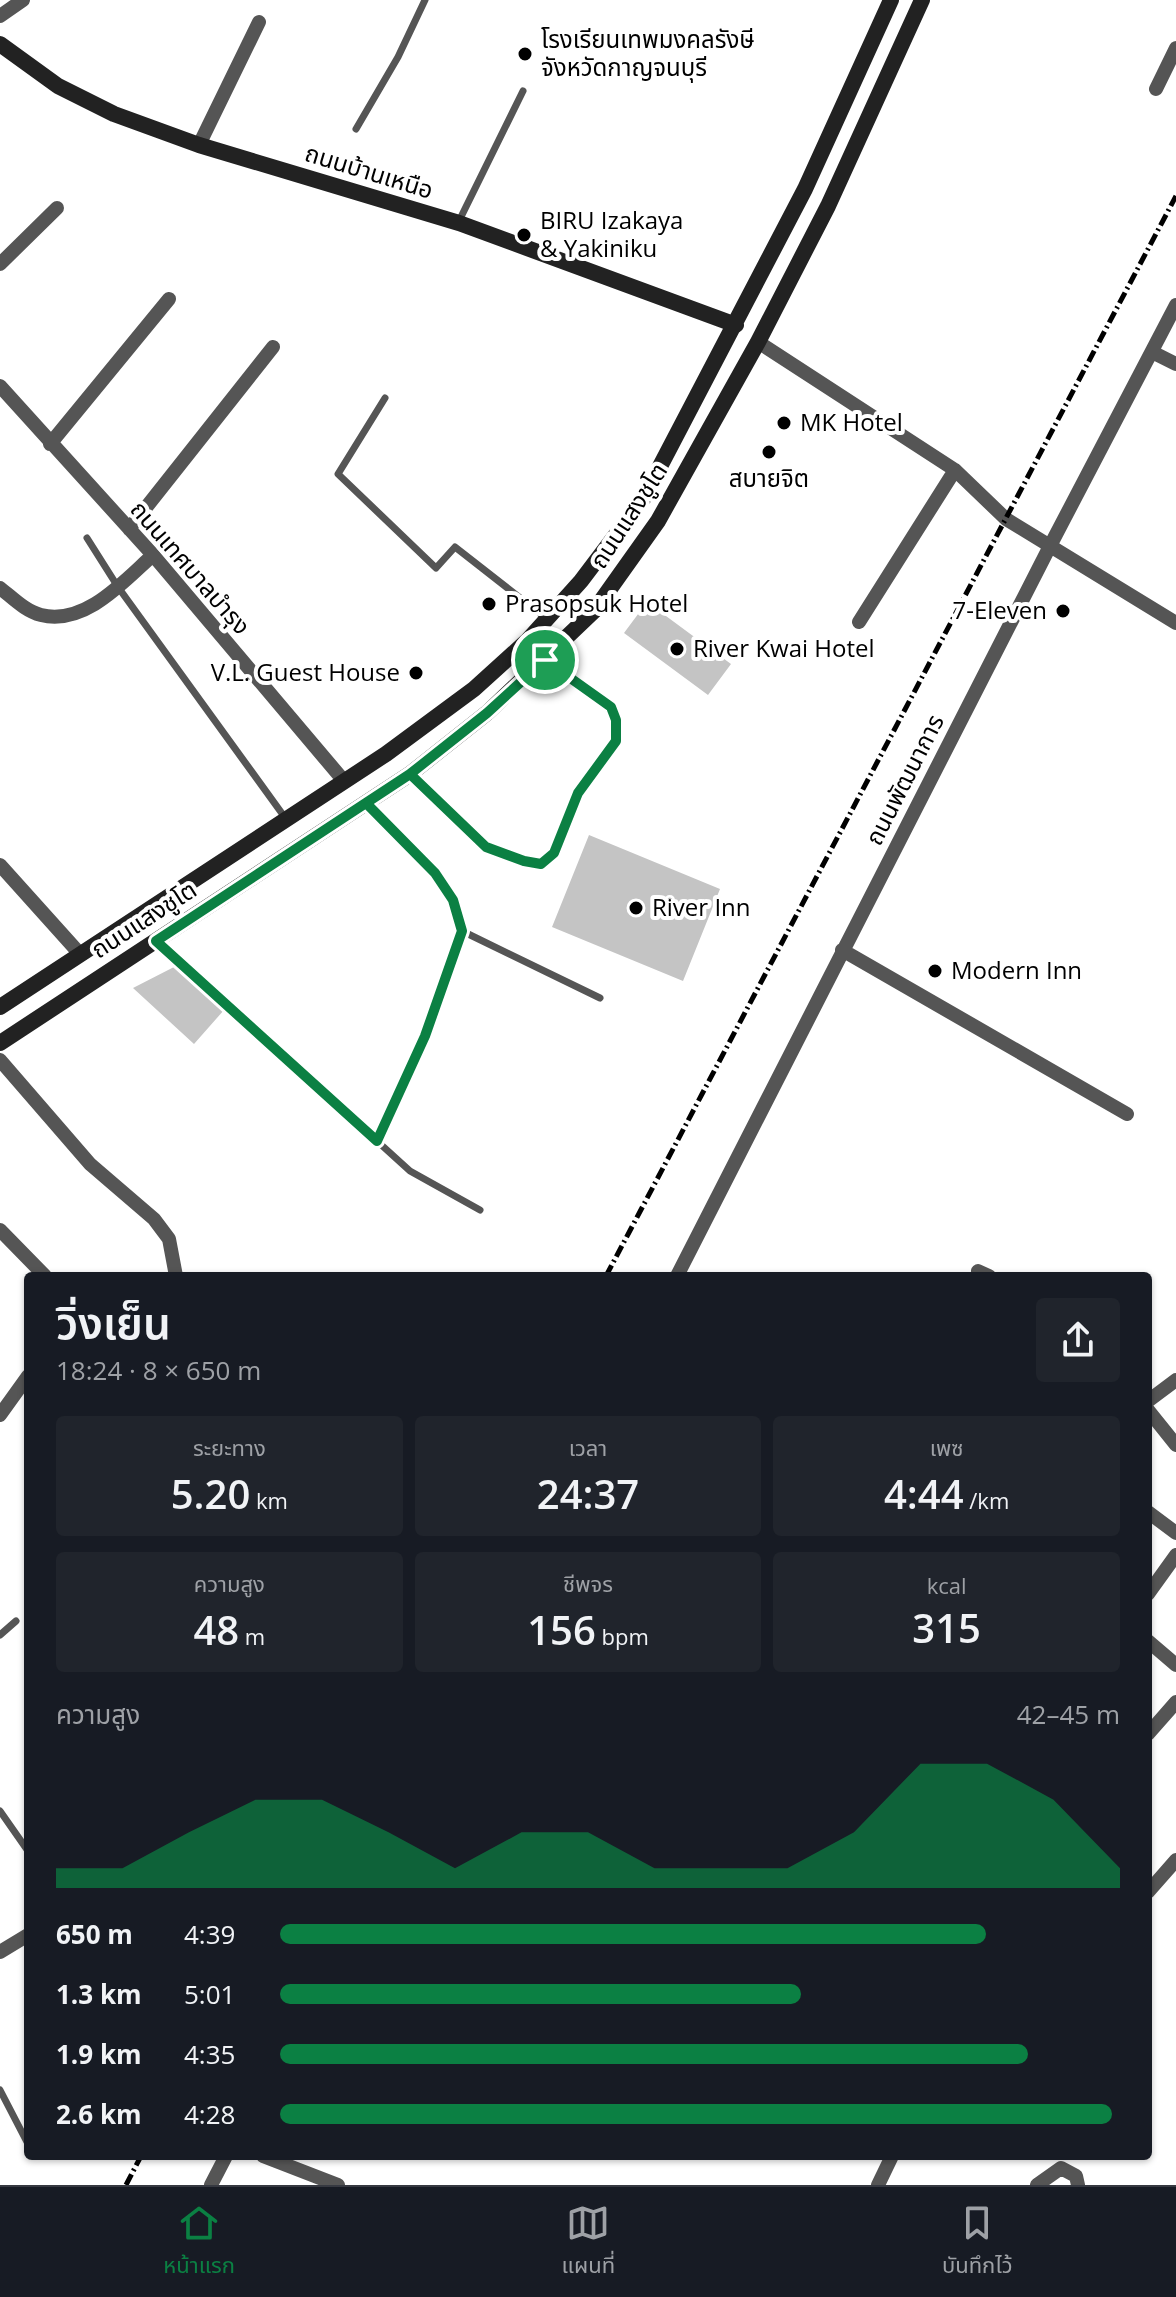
<!DOCTYPE html>
<html lang="th">
<head>
<meta charset="utf-8">
<style>
  :root { --surface:#171b24; --page:#20242c; --text:#f1f3f6; --muted:#9ea1a6; --line:#363941; --accent:#0b8043 }
  body { margin:0; font-family:"Open Sans","Noto Sans Thai",sans-serif; background:var(--page); color:var(--text); height:100vh; display:flex; flex-direction:column; font-size:30px; white-space:nowrap }
  * { box-sizing:border-box; margin:0 }
  p { font-size:26px; color:var(--muted) }
  .icon { flex:none; width:44px; height:44px; fill:none; stroke:currentColor; stroke-width:2; stroke-linecap:round; stroke-linejoin:round }
  .map { position:relative; flex:1; overflow:hidden }
  .drawer { position:absolute; left:24px; top:1272px; width:1128px; height:888px; display:flex; flex-direction:column; background:var(--surface); border-radius:8px; box-shadow:0 2px 6px #0004 }
  .drawer>* { flex:none }
  .pin { position:absolute; display:grid; place-items:center; width:68px; height:68px; color:#fff; margin:-34px; border:4px solid #fff; border-radius:50%; box-shadow:0 2px 8px #0007 }
  .round { display:grid; place-items:center; flex:none; width:84px; height:84px; border-radius:8px; background:var(--page) }
  .overview { display:flex; align-items:center; justify-content:space-between; height:136px; padding:0 32px }
  h1 { font-size:44px; font-weight:600; line-height:60px }
  .figures { display:grid; grid-template-columns:repeat(3,1fr); gap:12px; height:136px; padding:8px 32px }
  .figures div { display:grid; align-content:center; border-radius:8px; background:var(--page); text-align:center }
  .figures b { font-size:40px; font-weight:600 }
  .figures small { font-size:22px; font-weight:400 }
  .figures p { font-size:22px }
  .chart { height:224px; padding:16px 32px }
  .chart p { display:flex; justify-content:space-between }
  .chart svg { width:100%; height:144px; margin-top:8px; fill:var(--accent); opacity:.7 }
  ul { padding:0 32px; list-style:none; font-size:26px }
  li { display:grid; grid-template-columns:128px 96px 1fr; align-items:center; height:60px }
  li i { height:20px; border-radius:10px; background:var(--accent) }
  .tab-bar { display:flex; justify-content:space-around; align-items:center; height:112px; border-top:2px solid var(--line); background:var(--surface); font-size:22px; color:var(--muted) }
  .tab-bar a { display:grid; justify-items:center; gap:4px }
  .tab-bar .current { color:var(--accent) }
  .map>svg:first-child { display:block }
  .building { fill:#c4c4c4 }
  .lines { fill:none; stroke-linecap:round; stroke-linejoin:round }
  .lane { stroke:#555; stroke-width:7 }
  .street { stroke:#555; stroke-width:14 }
  .secondary { stroke:#222; stroke-width:16 }
  .rail { stroke:#000; stroke-width:5; stroke-dasharray:12 4 2 4; stroke-linecap:butt }
  .route-casing { stroke:#fff; stroke-width:16 }
  .route { stroke:#0b8043; stroke-width:10 }
  .poi-dot { fill:#000; stroke:#fff; stroke-width:3 }
  .labels { text-anchor:middle; stroke-width:8; stroke-linejoin:round; paint-order:stroke }
  .poi-label { font-size:24px; fill:#000; stroke:#fff; text-anchor:start }
  .street-label { font-size:24px; fill:#000; stroke:#fff }
</style>
</head>
<body>
<div class="map">
<svg width="1176" height="2185" viewBox="0 0 1176 2185">
  <rect width="100%" height="100%" fill="#fff"/>
  <path class="building" d="M647 602 731 664 708 695 624 633Z
    M589 835 720 889 683 981 552 927Z
    M174 967 224 1010 194 1044 133 988Z"/>
  <g class="lines">
    <path class="lane" d="M356 129 398 57 425 0
      M459 221 523 91
      M385 398 338 474 436 568 455 547 547 619
      M87 538 118 587 286 819
      M410 774 486 847 524 861 541 864 554 853 578 793 616 741V720L611 707 545 660
      M368 804 435 873 453 900 462 931 425 1036 377 1141
      M462 931 600 998
      M158 942 410 1171 480 1210
      M0 1635 16 1621
      M0 1811 28 1851
      M0 2090 28 2144"/>
    <path class="street" d="M0 16 23 0
      M1156 89 1176 48
      M199 145 259 22
      M0 264 57 208
      M758 342 955 470 1006 519 1176 623
      M1152 352 1176 364
      M0 386 153 555 344 781
      M50 444 169 299
      M129 529 273 347
      M0 588C13 598 25 611 41 615 85 626 124 581 153 555
      M859 622 955 470
      M0 865 80 954
      M842 950 1127 1114
      M0 1060 90 1164 154 1219 169 1239 176 1276
      M0 1230 45 1276
      M978 1271 989 1276
      M677 1276 1050 546 1176 305
      M1148 1401 1176 1380
      M1148 1410 1176 1445
      M0 1415 28 1376
      M1148 1512 1176 1533
      M1148 1594 1176 1555
      M1148 1641 1176 1665
      M1148 1734 1176 1702
      M1148 1892 1176 1860
      M0 1952 28 1935
      M263 2156 338 2185
      M211 2185 226 2156
      M878 2185 892 2156
      M1037 2185 1061 2168 1076 2176 1078 2185"/>
    <path class="secondary" d="M0 44 58 86 114 114 199 145 459 223 736 325
      M0 1007 386 754 474 689 527 641 581 581 643 499 805 189 891 0
      M0 1043 410 774 487 713 594 611 658 521 758 342 828 206 922 0"/>
    <path class="rail" d="M606 1276 1176 196
      M126 2185 141 2156"/>
  </g>
  <g class="lines">
    <g class="route-casing">
      <path id="route" d="M545 660 487 713 410 774 156 941 377 1141 425 1036 462 931 453 900 435 873 366 803 410 774 486 847 524 861 541 864 554 853 578 793 616 741V720L611 707 545 660"/>
    </g>
    <use href="#route" class="route"/>
  </g>
  <g class="poi-dot">
    <circle cx="525" cy="54" r="8"/>
    <circle cx="524" cy="235" r="8"/>
    <circle cx="784" cy="423" r="8"/>
    <circle cx="769" cy="452" r="8"/>
    <circle cx="489" cy="604" r="8"/>
    <circle cx="1063" cy="611" r="8"/>
    <circle cx="677" cy="649" r="8"/>
    <circle cx="416" cy="673" r="8"/>
    <circle cx="636" cy="908" r="8"/>
    <circle cx="935" cy="971" r="8"/>
  </g>
  <g class="labels">
    <g class="poi-label">
      <text x="541" y="48">โรงเรียนเทพมงคลรังษี<tspan x="541" dy="28">จังหวัดกาญจนบุรี</tspan></text>
      <text x="540" y="229">BIRU Izakaya<tspan x="540" dy="28">&amp; Yakiniku</tspan></text>
      <text x="800" y="431">MK Hotel</text>
      <text x="769" y="487" text-anchor="middle">สบายจิต</text>
      <text x="505" y="612">Prasopsuk Hotel</text>
      <text x="1047" y="619" text-anchor="end">7-Eleven</text>
      <text x="693" y="657">River Kwai Hotel</text>
      <text x="400" y="681" text-anchor="end">V.L. Guest House</text>
      <text x="652" y="916">River Inn</text>
      <text x="951" y="979">Modern Inn</text>
    </g>
    <g class="street-label">
      <text transform="translate(369 172) rotate(17)" y="8">ถนนบ้านเหนือ</text>
      <text transform="translate(629 516) rotate(-57)" y="8">ถนนแสงชูโต</text>
      <text transform="translate(190 568) rotate(49)" y="8">ถนนเทศบาลบำรุง</text>
      <text transform="translate(905 780) rotate(-63)" y="8">ถนนพัฒนาการ</text>
      <text transform="translate(144 920) rotate(-33)" y="8">ถนนแสงชูโต</text>
    </g>
  </g>
</svg>
<div class="pin" style="left:545px;top:660px;background:#1e9e55"><svg class="icon" aria-label="arrive" viewBox="0 0 24 24"><path d="M6 21V4h12l-3 4 3 4H6"/></svg></div>
<section class="drawer">
<div class="overview"><div><h1>วิ่งเย็น</h1><p>18:24 · 8 × 650 m</p></div><a class="round"><svg class="icon" aria-label="share" viewBox="0 0 24 24"><path d="M12 15V3M7 8l5-5 5 5M5 13v7h14v-7"/></svg></a></div>
<div class="figures">
<div><p>ระยะทาง</p><b>5.20<small> km</small></b></div>
<div><p>เวลา</p><b>24:37</b></div>
<div><p>เพซ</p><b>4:44<small> /km</small></b></div>
</div>
<div class="figures">
<div><p>ความสูง</p><b>48<small> m</small></b></div>
<div><p>ชีพจร</p><b>156<small> bpm</small></b></div>
<div><p>kcal</p><b>315</b></div>
</div>
<div class="chart"><p><span>ความสูง</span>42–45 m</p>
<svg viewBox="0 0 160 44" preserveAspectRatio="none"><path d="M0 44V38L10 38L20 27L30 17L40 17L50 27L60 38L70 27L80 27L90 38L100 38L110 38L120 27L130 6L140 6L150 17L160 38V44z"/></svg>
</div>
<ul>
<li><b>650 m</b>4:39<i style="width:84%"></i></li>
<li><b>1.3 km</b>5:01<i style="width:62%"></i></li>
<li><b>1.9 km</b>4:35<i style="width:89%"></i></li>
<li><b>2.6 km</b>4:28<i style="width:99%"></i></li>
</ul>
</section>
</div>
<nav class="tab-bar">
<a class="current"><svg class="icon" aria-label="home" viewBox="0 0 24 24"><path d="M3 11l9-7 9 7M6 9v11h12V9"/></svg>หน้าแรก</a>
<a><svg class="icon" aria-label="map" viewBox="0 0 24 24"><path d="M3 6l6-2 6 2 6-2v14l-6 2-6-2-6 2zM9 4v14M15 6v14"/></svg>แผนที่</a>
<a><svg class="icon" aria-label="saved" viewBox="0 0 24 24"><path d="M7 4h10v16l-5-4-5 4z"/></svg>บันทึกไว้</a>
</nav>
</body>
</html>
